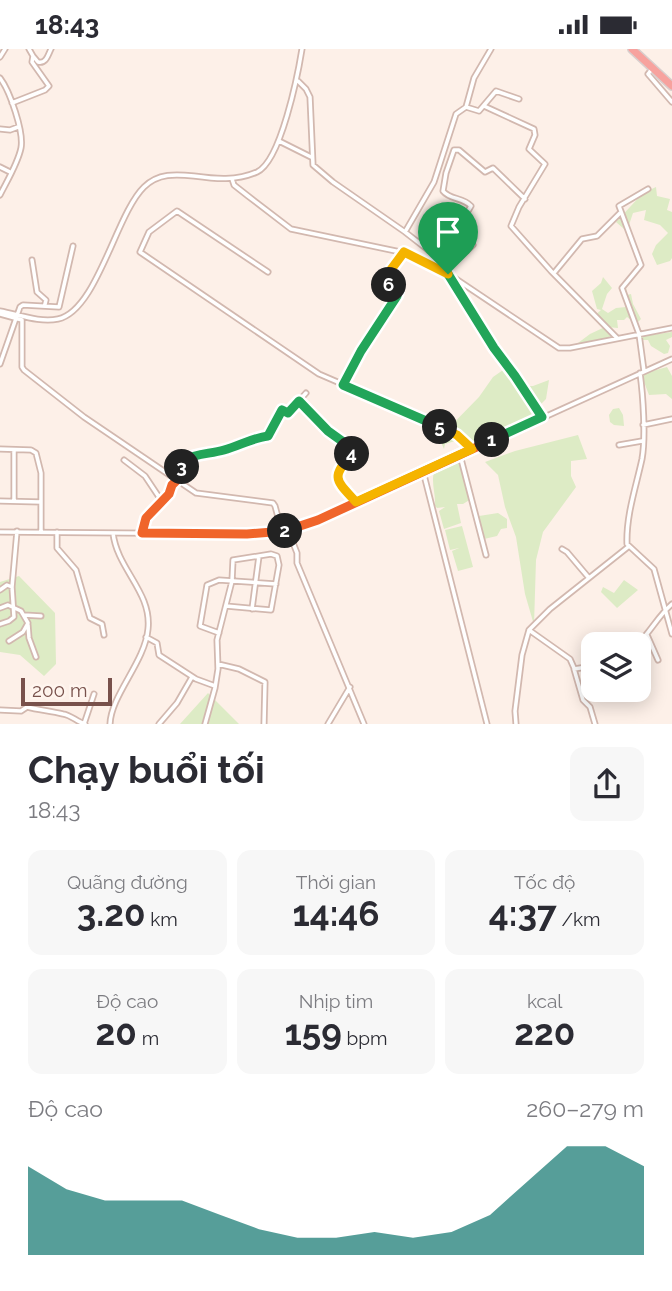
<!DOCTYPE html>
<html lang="vi">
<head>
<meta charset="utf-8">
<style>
  :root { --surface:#fff; --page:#f7f7f7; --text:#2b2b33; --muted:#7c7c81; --accent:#0f766e }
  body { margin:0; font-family:Raleway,sans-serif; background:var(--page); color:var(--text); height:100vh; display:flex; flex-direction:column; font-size:26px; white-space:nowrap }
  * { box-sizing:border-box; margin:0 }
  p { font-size:23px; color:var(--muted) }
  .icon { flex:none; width:38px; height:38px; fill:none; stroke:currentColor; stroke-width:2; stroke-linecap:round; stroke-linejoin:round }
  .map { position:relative; height:675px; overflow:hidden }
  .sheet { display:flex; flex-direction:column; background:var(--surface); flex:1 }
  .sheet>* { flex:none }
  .fabs { position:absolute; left:581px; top:583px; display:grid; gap:14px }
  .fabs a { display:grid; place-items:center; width:70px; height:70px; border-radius:14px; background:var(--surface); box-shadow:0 4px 18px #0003; font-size:35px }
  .scale { position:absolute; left:21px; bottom:18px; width:91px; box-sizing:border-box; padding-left:7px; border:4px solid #78514b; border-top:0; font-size:19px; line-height:24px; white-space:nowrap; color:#78514b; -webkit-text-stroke:5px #fff5ee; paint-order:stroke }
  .pin { position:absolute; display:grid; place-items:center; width:60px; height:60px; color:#fff; margin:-72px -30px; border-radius:50% 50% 50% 0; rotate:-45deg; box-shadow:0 0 7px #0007 }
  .pin .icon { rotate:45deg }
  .km { position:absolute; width:35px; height:35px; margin:-18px; border-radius:50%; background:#222; color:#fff; font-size:19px; line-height:35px; text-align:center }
  .round { display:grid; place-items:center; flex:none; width:74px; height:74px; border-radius:14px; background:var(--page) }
  .headline { display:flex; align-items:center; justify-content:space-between; height:119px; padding:0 28px }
  h1 { font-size:38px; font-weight:700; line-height:52px }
  .figures { display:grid; grid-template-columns:repeat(3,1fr); gap:10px; height:119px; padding:7px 28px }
  .figures div { display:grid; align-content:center; border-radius:14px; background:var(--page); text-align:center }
  .figures b { font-size:35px; font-weight:700 }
  .figures small { font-size:19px; font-weight:400 }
  .figures p { font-size:19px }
  .chart { height:196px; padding:14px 28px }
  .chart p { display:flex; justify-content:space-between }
  .chart svg { width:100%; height:126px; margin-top:7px; fill:var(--accent); opacity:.7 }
  .status { display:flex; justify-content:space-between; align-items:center; height:49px; padding:0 35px; background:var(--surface); direction:ltr }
  .status svg { height:19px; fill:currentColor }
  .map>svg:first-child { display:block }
  .green { fill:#ddebc5 }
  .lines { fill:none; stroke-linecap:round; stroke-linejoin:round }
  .minor-casing { stroke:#d2b8af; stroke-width:7 }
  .highway-casing { stroke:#d9cecd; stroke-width:10 }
  .minor { stroke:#fff; stroke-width:3.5 }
  .highway { stroke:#f7a29e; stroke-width:7 }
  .split-1-casing { stroke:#fff; stroke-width:14 }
  .split-2-casing { stroke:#fff; stroke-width:14 }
  .split-3-casing { stroke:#fff; stroke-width:14 }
  .split-4-casing { stroke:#fff; stroke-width:14 }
  .split-5-casing { stroke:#fff; stroke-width:14 }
  .split-6-casing { stroke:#fff; stroke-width:14 }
  .split-7-casing { stroke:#fff; stroke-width:14 }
  .split-1 { stroke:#22a559; stroke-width:9 }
  .split-2 { stroke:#f0652b; stroke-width:9 }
  .split-3 { stroke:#f0652b; stroke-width:9 }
  .split-4 { stroke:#22a559; stroke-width:9 }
  .split-5 { stroke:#f5b400; stroke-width:9 }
  .split-6 { stroke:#22a559; stroke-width:9 }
  .split-7 { stroke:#f5b400; stroke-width:9 }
</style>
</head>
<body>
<div class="status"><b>18:43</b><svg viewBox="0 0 49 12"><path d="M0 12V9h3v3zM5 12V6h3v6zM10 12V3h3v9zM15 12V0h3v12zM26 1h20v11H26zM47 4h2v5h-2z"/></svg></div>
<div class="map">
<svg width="672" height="675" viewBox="0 0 672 675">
  <rect width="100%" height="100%" fill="#fdf0e8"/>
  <path class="green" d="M656 138 657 147 670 150 667 161 672 163V209L670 212 657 216 652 205 656 196 668 184 660 176 644 171 646 161 633 164 629 176 624 180 616 173 643 144Z
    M603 228 612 239 607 245 602 260 608 264 616 259 626 258 621 241 622 235 626 237 627 246 631 245 633 255 641 270 636 275 627 268 624 271H617L618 279 607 278 618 290 582 297 578 294 590 285 607 277 593 268 601 261 597 260 592 242 601 234Z
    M672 283V288L666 291 670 297 668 304 664 305 651 297 648 291H637L636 288Z
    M667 318 672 327V350L666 345 649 346 641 325Z
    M506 319 520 329 522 337H533L549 331 546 350 539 357 541 366 468 400 462 390 445 395 444 400 439 389 479 348 493 328Z
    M619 359 623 366 624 377 614 376 610 373 609 366 613 360Z
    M578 386 587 410 571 412V427L576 438 543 483 536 511 534 576 525 545 516 488 505 458 498 426 485 413 515 402Z
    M459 411 471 450 463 455H457L461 474 444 480 439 462 445 458 437 459 435 457C436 444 430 432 435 420Z
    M498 464 507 470V479L501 480 497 487 484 490 479 467Z
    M462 477 473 518 458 522 452 502 459 499 450 501 445 481Z
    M19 527 55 564 56 615 44 627 20 606 0 603V533Z
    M624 531 638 541 617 559 601 543 603 538 614 544Z
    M208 644 239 675H180Z"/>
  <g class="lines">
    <g class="minor-casing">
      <path id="minor" d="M33 7 38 13C46 15 48 6 51 0
        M0 8 5 0
        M652 20 648 25 672 53
        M0 29C10 42 24 83 21 99 18 114 7 132 0 146
        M298 32 306 40 310 48 313 116 333 133 405 183 434 133 456 65 466 58 474 29 491 0
        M12 54 45 41 49 37 32 13 33 7 29 0
        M484 57 534 80 535 86 529 100 545 115 519 158 511 177 551 222 617 289
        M466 58 479 62 496 42 519 50
        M0 80 10 81 18 78
        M279 92 311 108
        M0 118 10 123
        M232 130 234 136 248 147 291 180 410 205 450 226 559 299H570L672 279
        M405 183 432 204 445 220
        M32 211 37 243 46 251 45 255
        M446 221 473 196 458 179 471 157C463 148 450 151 443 142L446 124 454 101H459L485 123 493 119 525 150
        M268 223 177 162 149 183 140 203 319 325 451 382 472 400
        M554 224 582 190 597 187 620 164
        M450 228 494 299 515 327 541 368
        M0 262C18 265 39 274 58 270 97 262 116 165 144 138 158 124 176 125 194 127 216 130 236 132 257 123 281 112 298 25 302 0
        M0 265 22 271V318L24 321 84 368 196 444 273 454 275 457 282 483
        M0 315 20 258 23 256 59 258 73 197
        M644 322 639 285 622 239 641 216 619 157 648 140
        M640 324C643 346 646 388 642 410 636 438 626 466 627 495L654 520 672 585
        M343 336 361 302 378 279 398 244 384 232 404 203
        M299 352 329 382 353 400C351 409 344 411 339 418 332 431 348 445 356 453
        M643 376 672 370
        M619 396 642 392
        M0 400 31 401 36 404 41 424V483
        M14 401V452
        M460 406 486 506
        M124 411 145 427 161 451
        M423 422 487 675
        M0 452 41 453
        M288 481 297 504V514L364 675
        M0 483 247 485 282 483 318 471 672 310
        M57 483V499L76 521 90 569 102 575 104 586
        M142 484 146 469 169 445 173 435 184 424 181 416C190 402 209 405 224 401 239 397 252 389 268 386L282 361 288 364 306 344
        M562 500 567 503 589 529
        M0 541 7 536 12 538
        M0 559 8 556 21 562 28 574 23 583 9 592
        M252 560 259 507
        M24 566 41 567
        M0 575 9 572 14 568 12 538 17 482
        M28 576 29 589 36 608
        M529 581 570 610 574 619
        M219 584 200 577 207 536 219 531 276 535
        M647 586 658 611
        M146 588 157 594 159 606 196 630 215 637
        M638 595C650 583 659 566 672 555
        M218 615 239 620 265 633 264 675
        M593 617 574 620 583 651 590 658 595 675
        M0 661 21 662 27 658C39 661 51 662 63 665 71 666 77 673 85 675
        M84 675 94 645
        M110 675C111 646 145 613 148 580 152 543 117 520 113 484
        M159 675 177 654 192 628
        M205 675 215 639 218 620 217 591 232 532 233 511 271 505 277 507 279 516 271 561 226 557
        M328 675 350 638
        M516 675 515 662 522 606 529 581 550 560 628 498"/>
    </g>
    <g class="highway-casing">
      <path id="highway" d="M632 0 672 37"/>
    </g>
    <use href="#minor" class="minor"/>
    <use href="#highway" class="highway"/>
  </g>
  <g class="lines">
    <g class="split-1-casing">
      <path id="split-1" d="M448 225 494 299 515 327 542 368 492 391"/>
    </g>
    <g class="split-2-casing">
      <path id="split-2" d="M285 482 318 471 492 391"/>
    </g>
    <g class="split-3-casing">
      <path id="split-3" d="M182 418 184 424 172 436 169 445 146 469 142 484 247 485 285 482"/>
    </g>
    <g class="split-4-casing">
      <path id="split-4" d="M182 418 184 411C197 404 210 405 224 401 239 397 252 389 268 387L282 361 288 364 299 352 328 382 353 400 352 405"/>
    </g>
    <g class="split-5-casing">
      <path id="split-5" d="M352 405C330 429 336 431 356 453L472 400 457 386 440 378"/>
    </g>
    <g class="split-6-casing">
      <path id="split-6" d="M389 236 398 243 397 247 361 302 343 336 440 378"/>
    </g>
    <g class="split-7-casing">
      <path id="split-7" d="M389 236 384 230 404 203 448 225"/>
    </g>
    <use href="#split-1" class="split-1"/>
    <use href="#split-2" class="split-2"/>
    <use href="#split-3" class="split-3"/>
    <use href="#split-4" class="split-4"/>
    <use href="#split-5" class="split-5"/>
    <use href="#split-6" class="split-6"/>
    <use href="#split-7" class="split-7"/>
  </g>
</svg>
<div class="fabs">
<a><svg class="icon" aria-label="layers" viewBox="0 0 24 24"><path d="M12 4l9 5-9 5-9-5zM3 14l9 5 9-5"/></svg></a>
</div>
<div class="scale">200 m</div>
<div class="pin" style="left:448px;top:225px;background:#1e9e55"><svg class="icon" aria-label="arrive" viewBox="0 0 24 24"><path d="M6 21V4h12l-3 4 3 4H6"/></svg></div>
<b class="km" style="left:492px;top:391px">1</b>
<b class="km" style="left:285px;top:482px">2</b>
<b class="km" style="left:182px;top:418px">3</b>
<b class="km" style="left:352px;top:405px">4</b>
<b class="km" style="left:440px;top:378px">5</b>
<b class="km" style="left:389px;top:236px">6</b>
</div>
<section class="sheet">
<div class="headline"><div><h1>Chạy buổi tối</h1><p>18:43</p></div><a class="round"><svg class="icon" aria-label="share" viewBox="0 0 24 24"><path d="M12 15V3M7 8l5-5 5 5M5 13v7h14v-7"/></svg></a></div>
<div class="figures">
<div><p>Quãng đường</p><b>3.20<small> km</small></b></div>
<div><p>Thời gian</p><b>14:46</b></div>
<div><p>Tốc độ</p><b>4:37<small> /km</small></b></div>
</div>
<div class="figures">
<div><p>Độ cao</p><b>20<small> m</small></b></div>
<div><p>Nhịp tim</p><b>159<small> bpm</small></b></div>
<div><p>kcal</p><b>220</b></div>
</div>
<div class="chart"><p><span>Độ cao</span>260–279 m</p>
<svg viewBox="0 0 160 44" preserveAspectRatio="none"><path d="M0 44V13L10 21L20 25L30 25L40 25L50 30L60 35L70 38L80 38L90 36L100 38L110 36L120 30L130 18L140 6L150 6L160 13V44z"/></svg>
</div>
</section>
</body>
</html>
